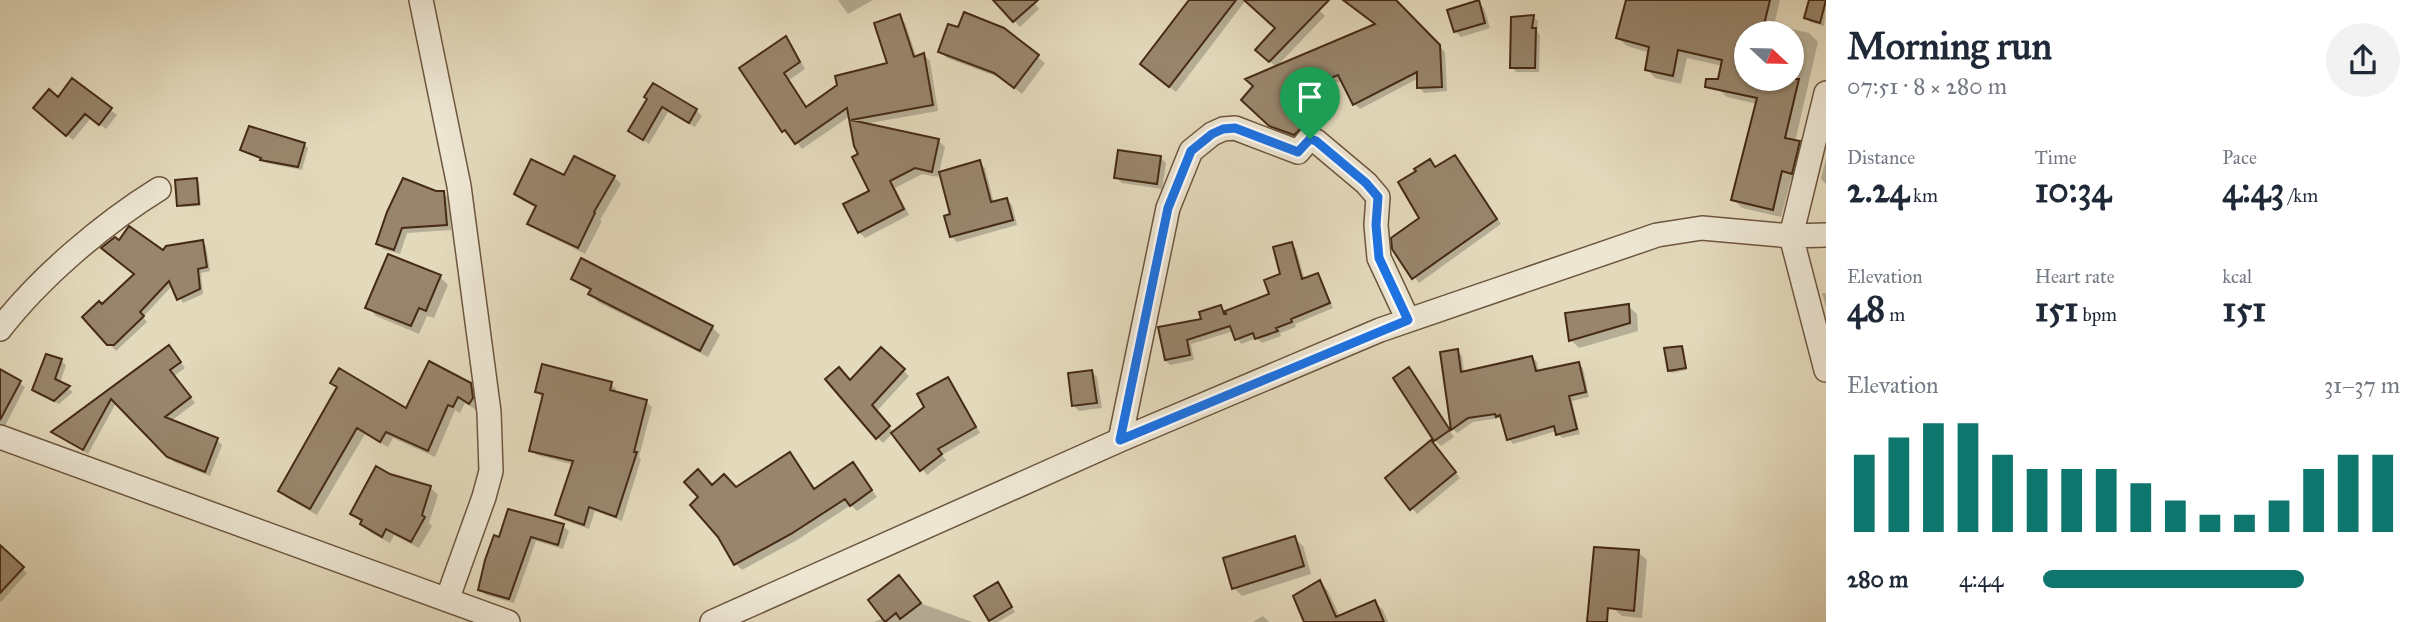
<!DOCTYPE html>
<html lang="en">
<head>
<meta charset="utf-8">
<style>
  :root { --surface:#fff; --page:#f2f2f3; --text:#1f2937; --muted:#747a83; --accent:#0f766e }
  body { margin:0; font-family:"IM FELL Great Primer",serif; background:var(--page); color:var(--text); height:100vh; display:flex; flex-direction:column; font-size:26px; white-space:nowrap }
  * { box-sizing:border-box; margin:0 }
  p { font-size:23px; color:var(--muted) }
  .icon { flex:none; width:38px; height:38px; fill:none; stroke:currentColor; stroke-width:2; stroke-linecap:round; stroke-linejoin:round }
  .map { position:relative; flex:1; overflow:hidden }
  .details { display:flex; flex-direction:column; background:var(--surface); width:595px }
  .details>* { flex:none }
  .needle { width:46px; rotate:112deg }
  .controls { position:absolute; left:1734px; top:21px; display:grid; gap:14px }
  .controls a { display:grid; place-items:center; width:70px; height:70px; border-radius:50%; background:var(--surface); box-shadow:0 2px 5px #0004; font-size:35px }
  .pin { position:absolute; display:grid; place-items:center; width:60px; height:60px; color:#fff; margin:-72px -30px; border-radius:50% 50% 50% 0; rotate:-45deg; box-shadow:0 0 7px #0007 }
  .pin .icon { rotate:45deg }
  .round { display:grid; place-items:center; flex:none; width:74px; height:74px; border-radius:37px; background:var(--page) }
  .overview { display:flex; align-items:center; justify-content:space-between; height:119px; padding:0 21px }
  h1 { font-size:38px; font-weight:700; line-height:52px }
  .stats { display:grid; grid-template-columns:repeat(3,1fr); gap:10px; height:119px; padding:7px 21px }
  .stats div { display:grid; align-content:center }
  .stats b { font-size:35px; font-weight:700 }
  .stats small { font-size:19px; font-weight:400 }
  .stats p { font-size:19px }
  .chart { height:196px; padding:14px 21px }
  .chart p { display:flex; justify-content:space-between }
  .chart svg { width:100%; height:126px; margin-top:7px; stroke:var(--accent); stroke-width:6 }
  ul { padding:0 21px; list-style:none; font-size:23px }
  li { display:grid; grid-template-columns:112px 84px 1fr; align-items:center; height:52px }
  li i { height:18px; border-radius:9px; background:var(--accent) }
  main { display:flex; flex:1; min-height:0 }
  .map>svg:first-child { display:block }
  .shadow { fill:#0003; fill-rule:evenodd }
  .building { fill:#98856b; stroke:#462a15; stroke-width:2 }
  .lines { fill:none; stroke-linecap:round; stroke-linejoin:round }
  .minor-casing { stroke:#6d563e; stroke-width:26 }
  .minor { stroke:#ede6d3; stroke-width:23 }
  .route-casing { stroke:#fff; stroke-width:14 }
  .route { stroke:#1a73e8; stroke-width:9 }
</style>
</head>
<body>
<main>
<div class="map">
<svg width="1826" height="622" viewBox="0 0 1826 622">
  <rect width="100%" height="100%" fill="#e3d9bb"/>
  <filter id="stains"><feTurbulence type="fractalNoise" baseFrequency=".00286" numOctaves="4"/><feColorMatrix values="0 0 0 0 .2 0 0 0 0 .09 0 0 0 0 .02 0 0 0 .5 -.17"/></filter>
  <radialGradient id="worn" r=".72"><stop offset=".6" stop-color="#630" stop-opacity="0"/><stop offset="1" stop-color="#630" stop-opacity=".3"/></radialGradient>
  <path class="shadow" d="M838 0H873L848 14Z
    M995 0H1032L1039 9 1020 27Z
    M1191 0H1308L1325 16 1276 67 1264 56 1277 28 1246 0 1176 92 1148 70Z
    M1346 0H1387L1414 21 1445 52 1447 91 1424 93 1419 87V78L1360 109 1355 104 1343 80 1300 97 1309 106 1303 112 1315 124 1300 140 1276 131 1243 100 1377 25Z
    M1628 0H1780L1774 25 1809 33 1818 42 1795 142 1808 152 1801 181 1791 179 1781 217 1742 208 1733 199 1757 104 1727 97 1718 89 1723 66 1687 58 1681 84 1655 78 1647 69 1650 53 1627 46 1618 38ZM1746 33H1792V79H1746Z
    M1811 0H1826L1824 26 1810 22 1806 18Z
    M1478 2 1484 8 1490 28 1461 37 1455 31Z
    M899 16 905 23 917 58 924 55 930 61 938 111 864 124 938 140 945 147 938 177 922 174 895 188 909 215 865 238 859 232 872 192 855 146 850 116 802 149 792 136 789 137 783 131 741 68 786 39 792 45 805 69 789 80 807 108 890 65Z
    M1533 17 1538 21 1537 31 1540 35 1539 72H1516L1512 67Z
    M959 29H1003L1045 63 1022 94 1003 79 947 58 940 51Z
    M73 80 117 115 106 129 91 118 73 140 41 113 59 99Z
    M649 99 696 110 702 116 695 127 668 112 649 144 630 131Z
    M304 144 308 148 302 170 266 163 242 149Z
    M1160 157 1166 163 1162 189 1122 183 1116 177Z
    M1826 158V184L1821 179Z
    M979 162 985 168 994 203 1007 200 1012 205 1017 225 957 242 951 236 952 215Z
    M1460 162 1501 224 1419 283 1394 249 1422 218 1418 172Z
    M614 177 621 184 600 220 602 221 585 254 537 230 530 223 537 208 524 201 516 194 565 178Z
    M196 180 199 182 201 206 181 207 179 205Z
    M435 193H444L449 198 451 230 407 233 400 254 383 249 378 243Z
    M202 242 206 246 210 271 201 273 203 294 183 303 173 285 143 317 147 322 116 351 84 317 102 306 163 252Z
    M1291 244 1296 249 1305 280 1317 275 1322 280 1333 308 1295 324 1296 327 1280 333 1281 336 1262 343 1257 338 1241 344 1234 331 1191 344 1194 360 1170 365 1165 360 1160 329 1203 320 1221 307 1226 312 1271 295 1282 275Z
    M440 277 448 285 434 318 427 316 419 334 376 316 368 307Z
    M573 278 712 327 720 335 708 357 598 302 591 294 592 292Z
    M1822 293H1826V308Z
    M1628 306 1637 314 1638 331 1579 348 1571 340Z
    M1682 347 1687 370 1672 373 1669 371Z
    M881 349 909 376 876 412 894 433 927 408 948 379 953 385 980 433 942 455 946 460 927 475 893 433 883 443 877 437 851 382Z
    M1457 351 1462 356 1464 373 1532 357 1537 362 1539 372 1578 364 1583 368 1589 397 1572 401 1580 434 1562 438 1556 431 1513 444 1509 439 1500 418 1473 422 1457 433 1453 429 1442 353Z
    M173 352 185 368 174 376 195 403 171 421 217 440 222 445 210 476 174 462 116 403 88 454 54 433Z
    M61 361 66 365 60 383 73 392 59 404 34 390Z
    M1409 370 1454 437 1441 446 1435 440Z
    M0 371 25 387 4 428 0 430Z
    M1092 372 1097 377 1102 408 1079 411 1074 406Z
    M332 383 407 411 470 385 478 392 479 406 476 410 465 403 460 413 455 410 435 457 393 438 388 447 365 434 317 515 287 498 280 491 338 388Z
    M611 384 616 389 615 394 646 402 652 407 639 457 641 459 622 521 595 511 589 529 563 520 557 514 574 465 537 455 531 450 542 397 537 392Z
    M1437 448 1460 478 1417 514 1412 508Z
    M790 454 816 490 853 464 877 497 857 511 851 505 797 540 742 570 736 564 712 487 736 489Z
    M389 475 430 487 438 495 429 523 432 526 419 548 394 535 390 543 370 532 352 513Z
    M563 526 569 531 563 549 536 541 514 603 486 595 480 590 500 539Z
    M1294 538 1303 546 1311 574 1242 596 1234 588Z
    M0 548 27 573 1 602 0 601Z
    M1638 552 1647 560 1642 618 1622 616 1613 608Z
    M1320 582 1328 591 1340 617 1375 602 1383 610 1388 622H1306Z
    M997 584 1015 612 998 622H992L977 596Z
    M920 603 972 622H874Z
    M1263 616 1269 622H1253Z"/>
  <path class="building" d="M993 0H1038L1013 22Z
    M1189 0H1236L1169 87 1140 64Z
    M1244 0H1329L1269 62 1255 50 1275 28Z
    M1343 0H1396L1440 45 1442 87 1417 88V72L1353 105 1338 75 1297 92 1305 99 1299 106 1312 118 1294 135 1269 126 1241 100 1253 86 1245 79 1375 24Z
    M1479 0 1485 23 1454 32 1447 10Z
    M1626 0H1770L1762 33H1746V79H1799L1785 138 1800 141 1792 174 1782 171 1773 210 1731 200 1757 98 1705 87 1706 79H1718L1722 60 1678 50 1673 76 1645 70 1649 47 1616 38Z
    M1809 0H1826L1820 23 1804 18Z
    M964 12 1004 28 1039 55 1014 88 994 73 938 52 948 24 958 27Z
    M900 14 914 57 924 53 933 105 851 120 939 139 932 172 915 168 890 181 904 209 858 233 843 204 869 191 852 157 858 154 854 146 847 108 795 144 785 130 782 132 739 68 786 36 800 62 784 73 806 107 837 85 835 76 887 63 874 23Z
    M1534 15 1532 28H1536L1535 68H1510L1511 17Z
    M72 78 112 108 99 125 85 114 66 136 33 108 49 89 58 97Z
    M653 83 697 109 689 123 662 107 643 140 628 131 647 99 644 97Z
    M249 126 305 143 298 167 260 160 261 158 240 150Z
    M1118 150 1161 156 1157 184 1114 178Z
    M1455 155 1497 219 1412 279 1392 249 1391 238 1419 218 1398 182 1416 171 1414 169 1430 159 1435 167Z
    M574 156 615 176 594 212 595 213 578 248 527 224 536 206 514 194 531 159 564 175Z
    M980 160 991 202 1007 198 1013 220 950 237 944 216 950 214 939 172Z
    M197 178 199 204 177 206 175 180Z
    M403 178 436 191H444L447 225 402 228 394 250 376 244 387 212Z
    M129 226 163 250 166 246 203 240 207 267 198 269 200 289 177 300 169 281 140 312 144 316 114 345H107L82 317 99 301 102 304 134 274 101 248 115 237 119 240Z
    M1292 242 1302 279 1318 273 1330 303 1291 319 1292 322 1276 328 1278 331 1255 339 1253 333 1235 340 1230 326 1187 340 1190 355 1165 360 1158 327 1201 319 1199 312 1221 305 1224 314H1226L1225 311 1269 294 1264 280 1280 274 1273 247Z
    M388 254 441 275 426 311 419 308 411 326 365 308Z
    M581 258 713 326 700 351 588 294 591 289 571 279Z
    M1629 304 1630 323 1569 341 1565 313Z
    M169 345 181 362 170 370 191 397 165 417 218 438 205 472 167 457 111 399 83 450 51 432Z
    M1682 346 1686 368 1668 371 1664 348Z
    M881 347 905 369 872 405 890 426 876 439 825 379 839 367 850 380Z
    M1458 349 1461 372 1532 356 1536 371 1579 362 1586 392 1569 396 1577 429 1556 435 1554 426 1507 440 1500 415 1496 417 1495 414 1468 418 1451 430 1440 352Z
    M46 354 62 359 55 379 70 386 54 401 32 390Z
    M429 361 471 383 473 398 469 404 458 397 453 407 448 405 428 451 386 432 380 442 357 428 310 509 278 491 337 387 330 383 339 368 406 408Z
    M542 364 612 382 610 390 647 400 634 452H637L616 517 589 507 584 525 555 515 573 461 529 451 543 394 535 392Z
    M1409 367 1450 430 1434 441 1393 378Z
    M0 369 21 381 0 420Z
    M1092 370 1097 403 1072 406 1068 373Z
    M948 377 976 427 938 449 942 454 920 471 891 433 924 407 917 394Z
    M1431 440 1456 472 1410 510 1385 478Z
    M790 452 814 489 853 462 872 490 850 506 845 499 791 534 734 565 718 537 690 505 698 497 684 482 698 469 712 485 724 474 736 487Z
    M376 466 390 474 431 486 422 515 425 517 411 542 386 529 382 537 360 524 362 520 350 514Z
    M508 509 564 524 558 545 531 537 509 599 478 590 485 560 494 535 499 537Z
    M1295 536 1304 566 1232 589 1223 558Z
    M0 545 24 567 0 593Z
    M1594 547 1639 550 1634 611 1608 608 1607 622H1587Z
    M899 575 921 603 900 619 896 613 885 622 868 600Z
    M1320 580 1336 617 1375 600 1384 622H1304L1293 596Z
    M998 582 1012 607 989 621 974 596Z"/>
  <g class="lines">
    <g class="minor-casing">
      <path id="minor" d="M421 0 459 186 489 412 491 471 484 497 447 600
        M1826 93 1791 236 1826 370
        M0 329C40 277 104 223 159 189
        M0 437 508 622
        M1120 440 1168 208 1191 151 1212 134 1223 129 1235 128 1298 152 1309 139 1316 141 1366 183 1378 197 1376 225 1379 258 1408 320
        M712 622 1120 440 1380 330 1657 235 1702 228 1791 236 1826 235"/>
    </g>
    <use href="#minor" class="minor"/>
  </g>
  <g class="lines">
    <g class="route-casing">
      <path id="route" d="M1235 128 1298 152 1310 139 1316 141 1366 183 1378 197 1376 225 1379 258 1408 320 1120 440 1168 208 1191 151 1212 134 1223 129Z"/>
    </g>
    <use href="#route" class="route"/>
  </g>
  <rect width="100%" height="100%" filter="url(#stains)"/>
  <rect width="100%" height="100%" fill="url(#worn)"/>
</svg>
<div class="controls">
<a><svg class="needle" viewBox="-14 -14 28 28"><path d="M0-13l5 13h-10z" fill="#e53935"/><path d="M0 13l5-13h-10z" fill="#747a83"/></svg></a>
</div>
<div class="pin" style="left:1310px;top:139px;background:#1e9e55"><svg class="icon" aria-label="arrive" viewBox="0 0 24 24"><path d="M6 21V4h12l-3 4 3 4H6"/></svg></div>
</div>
<section class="details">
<div class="overview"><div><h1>Morning run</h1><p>07:51 · 8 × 280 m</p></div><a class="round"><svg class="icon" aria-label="share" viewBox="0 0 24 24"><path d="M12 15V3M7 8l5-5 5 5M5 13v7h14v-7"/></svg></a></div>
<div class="stats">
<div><p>Distance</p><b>2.24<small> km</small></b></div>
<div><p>Time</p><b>10:34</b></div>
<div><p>Pace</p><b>4:43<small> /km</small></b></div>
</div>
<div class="stats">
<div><p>Elevation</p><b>48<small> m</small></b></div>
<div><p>Heart rate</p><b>151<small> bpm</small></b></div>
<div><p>kcal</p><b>151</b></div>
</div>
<div class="chart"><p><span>Elevation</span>31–37 m</p>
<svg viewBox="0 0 160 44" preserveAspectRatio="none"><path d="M5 44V17M15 44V11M25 44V6M35 44V6M45 44V17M55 44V22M65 44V22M75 44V22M85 44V27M95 44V33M105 44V38M115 44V38M125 44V33M135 44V22M145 44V17M155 44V17"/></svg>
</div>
<ul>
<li><b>280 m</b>4:44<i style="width:73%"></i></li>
</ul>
</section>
</main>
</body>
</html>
